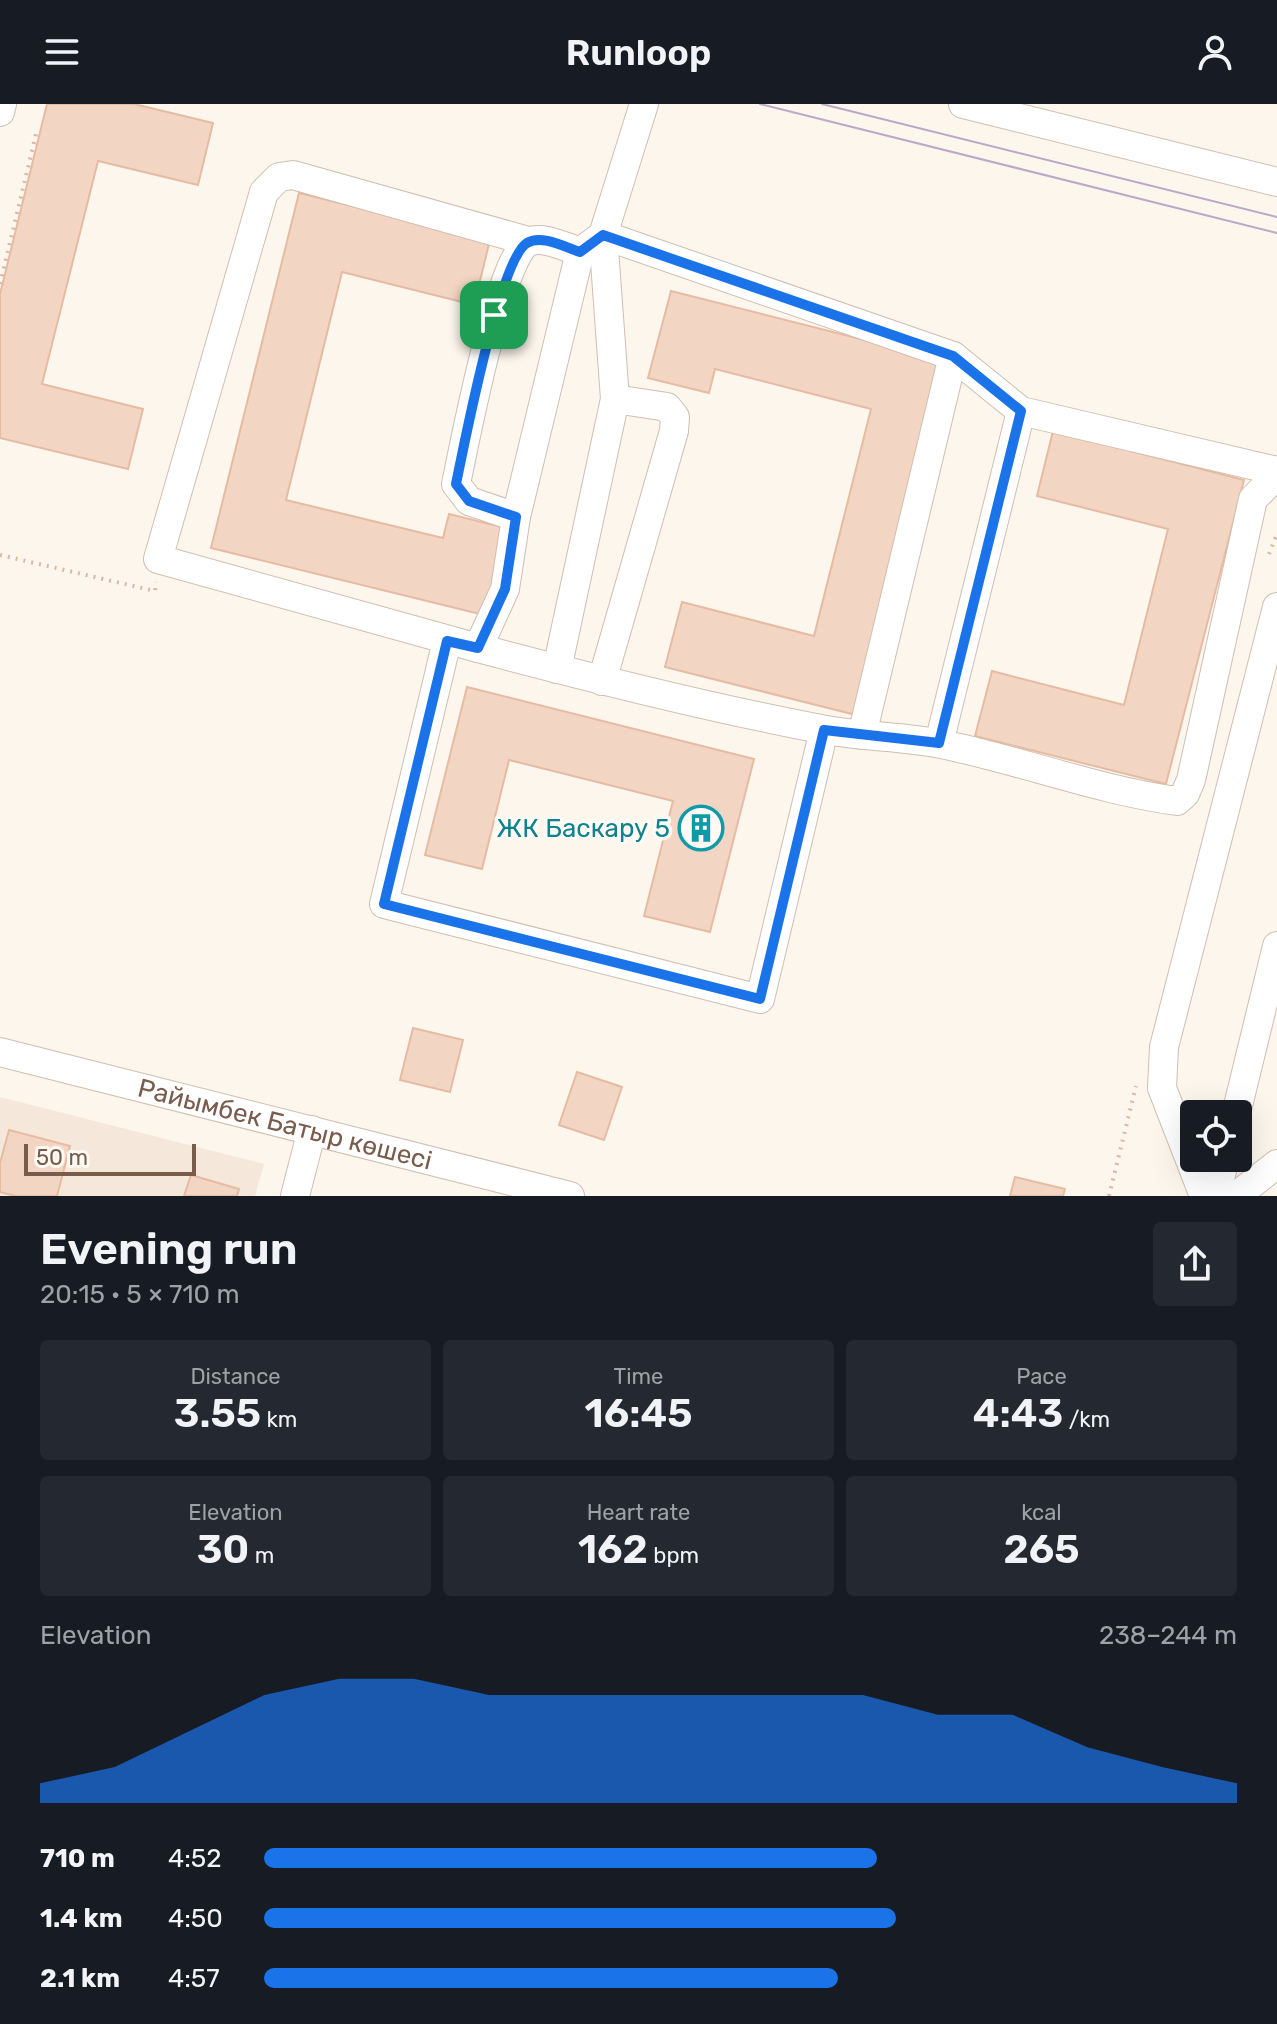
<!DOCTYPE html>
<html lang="en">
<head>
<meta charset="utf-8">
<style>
  :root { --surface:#171b24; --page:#242831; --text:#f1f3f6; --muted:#9ea1a6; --accent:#1a73e8 }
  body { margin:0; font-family:Rubik,sans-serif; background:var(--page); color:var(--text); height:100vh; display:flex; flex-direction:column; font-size:30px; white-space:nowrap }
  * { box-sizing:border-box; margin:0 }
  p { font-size:26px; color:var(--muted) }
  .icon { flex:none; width:44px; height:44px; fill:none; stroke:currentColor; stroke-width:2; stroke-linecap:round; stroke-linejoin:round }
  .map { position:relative; height:1092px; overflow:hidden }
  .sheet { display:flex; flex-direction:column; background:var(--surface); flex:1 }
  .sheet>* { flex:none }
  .controls { position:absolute; left:1180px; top:996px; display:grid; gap:16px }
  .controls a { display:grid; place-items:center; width:72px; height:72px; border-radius:8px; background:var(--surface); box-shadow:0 8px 32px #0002; font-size:40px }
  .scale { position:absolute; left:24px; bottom:20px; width:172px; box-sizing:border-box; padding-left:8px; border:4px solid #7a5c4d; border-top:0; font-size:22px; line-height:28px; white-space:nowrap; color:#7a5c4d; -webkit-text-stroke:6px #fffaf3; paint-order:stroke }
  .pin { position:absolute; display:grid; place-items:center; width:68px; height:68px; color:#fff; margin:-34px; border-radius:16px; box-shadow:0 4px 12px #0006 }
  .round { display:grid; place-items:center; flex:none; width:84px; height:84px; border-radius:8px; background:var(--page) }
  .head { display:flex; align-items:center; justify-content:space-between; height:136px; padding:0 40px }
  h1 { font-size:44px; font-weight:600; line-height:60px }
  .stats { display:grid; grid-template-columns:repeat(3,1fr); gap:12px; height:136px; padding:8px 40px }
  .stats div { display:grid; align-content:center; border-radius:8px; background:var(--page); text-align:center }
  .stats b { font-size:40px; font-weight:600 }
  .stats small { font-size:22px; font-weight:400 }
  .stats p { font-size:22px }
  .chart { height:224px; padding:16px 40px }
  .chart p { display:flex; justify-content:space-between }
  .chart svg { width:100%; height:144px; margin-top:8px; fill:var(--accent); opacity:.7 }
  ul { padding:0 40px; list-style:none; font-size:26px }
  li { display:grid; grid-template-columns:128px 96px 1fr; align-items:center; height:60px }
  li i { height:20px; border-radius:10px; background:var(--accent) }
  header { display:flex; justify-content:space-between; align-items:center; height:104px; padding:0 40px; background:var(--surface); font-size:36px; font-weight:600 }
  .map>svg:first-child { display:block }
  .residential { fill:#f5e8da }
  .building { fill:#f3d5c3; stroke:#e6bba3; stroke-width:2 }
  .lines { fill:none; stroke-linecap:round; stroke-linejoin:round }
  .minor-casing { stroke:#d1beb0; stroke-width:30 }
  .path { stroke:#d9b8a5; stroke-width:4; stroke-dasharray:2 6; stroke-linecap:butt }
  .minor { stroke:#fff; stroke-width:28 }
  .tram { stroke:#b9a8c9; stroke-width:2 }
  .route-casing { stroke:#fff; stroke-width:16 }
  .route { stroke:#1a73e8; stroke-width:10 }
  .labels { text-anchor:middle; stroke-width:7; stroke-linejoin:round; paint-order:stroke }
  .culture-label { font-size:26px; fill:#0d838f; stroke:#fffaf3; text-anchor:end }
  .street-label { font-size:26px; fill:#7a5c4d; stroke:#fffaf3 }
</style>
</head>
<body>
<header><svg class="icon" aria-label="menu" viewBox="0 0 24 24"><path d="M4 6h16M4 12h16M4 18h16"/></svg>Runloop<svg class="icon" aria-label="person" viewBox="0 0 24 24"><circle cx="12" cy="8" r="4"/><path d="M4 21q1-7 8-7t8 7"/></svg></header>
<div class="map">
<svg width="1277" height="1092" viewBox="0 0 1277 1092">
  <rect width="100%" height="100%" fill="#fdf6ec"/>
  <path class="residential" d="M0 993 264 1060 255 1092H0Z"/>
  <path class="building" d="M47 0H134L213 19 198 81 98 57 42 280 143 305 128 365 0 334V190Z
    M299 89 490 136 474 201 342 168 286 396 443 434 449 410 510 425 488 512 211 444Z
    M671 187 947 257 856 611 665 563 682 498 814 532 871 305 715 265 709 289 648 274Z
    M1053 327 1244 376 1166 680 975 632 992 567 1124 601 1168 425 1037 392Z
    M467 583 754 655 710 828 644 812 673 697 509 656 482 765 425 751Z
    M413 924 463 936 450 988 400 976Z
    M577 968 622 983 604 1036 559 1021Z
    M9 1026 70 1042 57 1092H15L0 1088V1059Z
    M191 1071 239 1085 237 1092H184Z
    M1015 1073 1065 1085 1063 1092H1010Z"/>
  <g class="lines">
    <g class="minor-casing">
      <g id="minor">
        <path d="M644 0 603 131 580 148C565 143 541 130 527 139 500 155 464 341 456 380L469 397 516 413 505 485 478 544C591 574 705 603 821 625 860 633 902 632 941 640 1020 656 1097 686 1177 697L1185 690 1191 676 1253 395 1277 371"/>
        <path d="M963 0 1277 78"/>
        <path d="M0 8 2 0"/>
        <path d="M516 413 580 148"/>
        <path d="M447 537 384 800 760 895 824 626"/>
        <path d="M478 544 158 455 264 88 279 73 293 71 528 137"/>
        <path d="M557 565 615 295 603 131 953 252 1021 307 1277 367"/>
        <path d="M602 577 674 327 675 313 667 303 615 295"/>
        <path d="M862 631 953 252"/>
        <path d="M939 639 1021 307"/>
        <path id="s1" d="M0 948 570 1092"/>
        <path d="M1236 1010 1277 842"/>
        <path d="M295 1092 312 1026"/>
        <path d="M1204 1092 1162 984 1164 943 1277 503"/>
        <path d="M1216 1092 1225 1054"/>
        <path d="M1236 1092 1277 1060"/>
      </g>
    </g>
    <path class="path" d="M0 180 36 30
      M1269 450 1277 430
      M0 451 155 487 156 478
      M1109 1092 1136 982"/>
    <use href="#minor" class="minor"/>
    <path class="tram" d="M760 0 1277 129
      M822 0 1277 113"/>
  </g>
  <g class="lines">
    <g class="route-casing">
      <path id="route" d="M603 131 953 252 1021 307 939 639 824 626 760 895 384 800 447 537 478 544 505 485 516 413 469 397 456 380C464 341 500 155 527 139 541 130 565 143 580 148Z"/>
    </g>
    <use href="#route" class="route"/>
  </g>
  <defs>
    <g id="building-ring" transform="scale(2.3)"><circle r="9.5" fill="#fffaf3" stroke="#0f9aa8" stroke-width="1.5"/><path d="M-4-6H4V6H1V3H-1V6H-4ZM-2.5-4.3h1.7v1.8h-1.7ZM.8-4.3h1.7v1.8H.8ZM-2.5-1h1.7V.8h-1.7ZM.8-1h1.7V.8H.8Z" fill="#0f9aa8"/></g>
  </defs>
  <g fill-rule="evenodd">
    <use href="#building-ring" x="701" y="724"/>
  </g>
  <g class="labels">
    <g class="culture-label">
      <text x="670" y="733">ЖК Баскару 5</text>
    </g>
    <g class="street-label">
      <text dy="9" stroke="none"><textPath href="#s1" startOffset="294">Райымбек Батыр көшесі</textPath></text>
    </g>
  </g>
</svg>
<div class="controls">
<a><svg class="icon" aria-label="locate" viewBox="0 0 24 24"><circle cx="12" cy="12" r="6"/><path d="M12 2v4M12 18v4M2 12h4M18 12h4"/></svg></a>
</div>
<div class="scale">50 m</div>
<div class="pin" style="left:494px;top:211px;background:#1e9e55"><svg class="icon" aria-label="arrive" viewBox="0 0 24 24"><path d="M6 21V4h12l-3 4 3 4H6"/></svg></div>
</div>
<section class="sheet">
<div class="head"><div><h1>Evening run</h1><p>20:15 · 5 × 710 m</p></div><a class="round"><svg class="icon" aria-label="share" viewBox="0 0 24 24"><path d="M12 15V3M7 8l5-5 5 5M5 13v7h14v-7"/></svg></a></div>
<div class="stats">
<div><p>Distance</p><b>3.55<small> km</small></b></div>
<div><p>Time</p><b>16:45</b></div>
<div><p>Pace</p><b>4:43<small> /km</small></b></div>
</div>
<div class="stats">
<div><p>Elevation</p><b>30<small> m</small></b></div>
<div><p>Heart rate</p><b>162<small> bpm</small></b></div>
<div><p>kcal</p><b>265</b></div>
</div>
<div class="chart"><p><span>Elevation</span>238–244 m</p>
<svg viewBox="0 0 160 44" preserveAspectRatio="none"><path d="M0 44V38L10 33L20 22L30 11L40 6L50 6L60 11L70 11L80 11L90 11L100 11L110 11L120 17L130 17L140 27L150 33L160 38V44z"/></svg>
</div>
<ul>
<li><b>710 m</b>4:52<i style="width:63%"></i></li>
<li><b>1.4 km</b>4:50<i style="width:65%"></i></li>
<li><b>2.1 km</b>4:57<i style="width:59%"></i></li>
</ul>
</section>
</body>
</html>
